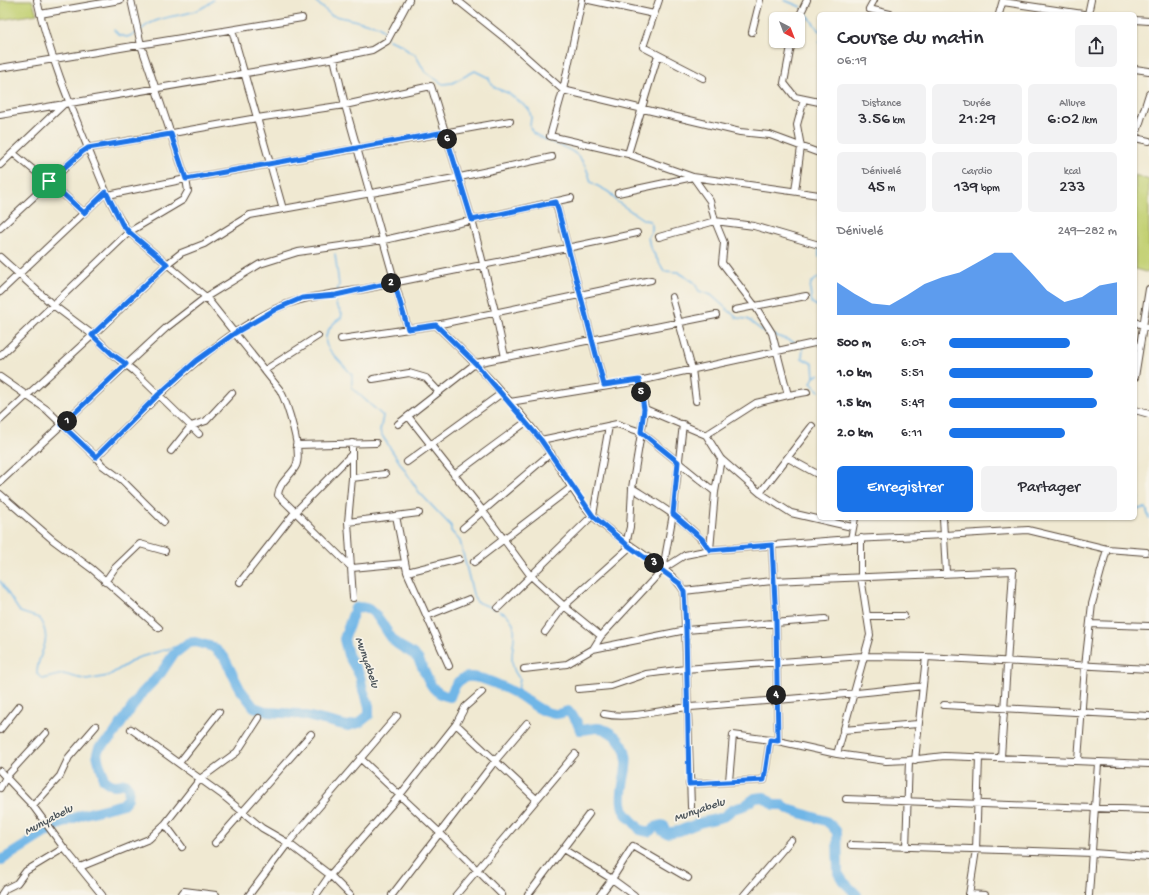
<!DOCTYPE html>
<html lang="fr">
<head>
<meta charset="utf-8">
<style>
  :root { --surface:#fff; --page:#f2f2f3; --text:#2b2b33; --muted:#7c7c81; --accent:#1a73e8 }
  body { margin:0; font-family:"Gochi Hand",sans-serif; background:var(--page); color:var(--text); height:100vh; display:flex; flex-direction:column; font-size:15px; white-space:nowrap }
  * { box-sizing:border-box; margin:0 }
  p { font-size:13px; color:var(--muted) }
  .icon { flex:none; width:22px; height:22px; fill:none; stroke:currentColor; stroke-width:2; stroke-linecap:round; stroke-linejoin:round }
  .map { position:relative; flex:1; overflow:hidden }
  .panel { position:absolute; left:817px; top:12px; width:320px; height:508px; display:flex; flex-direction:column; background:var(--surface); border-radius:6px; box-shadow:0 1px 3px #0004 }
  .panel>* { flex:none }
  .needle { width:26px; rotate:138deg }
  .buttons { position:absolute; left:769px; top:12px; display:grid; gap:8px }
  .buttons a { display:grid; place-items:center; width:36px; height:36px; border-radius:6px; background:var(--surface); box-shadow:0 1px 3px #0004; font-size:20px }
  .pin { position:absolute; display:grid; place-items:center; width:34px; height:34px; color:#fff; margin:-17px; border-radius:8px; box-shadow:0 2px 6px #0006 }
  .km { position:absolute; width:20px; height:20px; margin:-10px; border-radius:50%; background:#222; color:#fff; font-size:11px; line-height:20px; text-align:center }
  .round { display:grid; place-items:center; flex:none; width:42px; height:42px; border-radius:6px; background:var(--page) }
  .head { display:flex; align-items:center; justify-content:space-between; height:68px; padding:0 20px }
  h1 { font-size:22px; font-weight:600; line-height:30px }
  .figures { display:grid; grid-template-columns:repeat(3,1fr); gap:6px; height:68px; padding:4px 20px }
  .figures div { display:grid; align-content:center; border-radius:6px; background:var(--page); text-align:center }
  .figures b { font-size:17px; font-weight:600 }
  .figures small { font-size:11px; font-weight:400 }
  .figures p { font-size:11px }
  .chart { height:112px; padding:8px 20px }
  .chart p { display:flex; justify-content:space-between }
  .chart svg { width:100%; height:72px; margin-top:4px; fill:var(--accent); opacity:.7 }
  .cta { display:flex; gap:8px; margin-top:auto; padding:8px 20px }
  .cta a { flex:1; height:46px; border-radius:6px; background:var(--accent); color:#fff; font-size:16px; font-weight:600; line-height:46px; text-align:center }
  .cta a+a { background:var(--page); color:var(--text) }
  ul { padding:0 20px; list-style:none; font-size:13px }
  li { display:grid; grid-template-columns:64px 48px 1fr; align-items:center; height:30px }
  li i { height:10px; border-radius:5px; background:var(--accent) }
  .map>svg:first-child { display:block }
  .green { fill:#c2d072; stroke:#7e7d48 }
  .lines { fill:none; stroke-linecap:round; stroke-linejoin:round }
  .stream { stroke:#70b6e7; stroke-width:1.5 }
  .river { stroke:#70b6e7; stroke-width:10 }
  .minor-casing { stroke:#564739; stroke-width:8 }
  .minor { stroke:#fff; stroke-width:6 }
  .route-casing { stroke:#fff; stroke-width:8 }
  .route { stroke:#1a73e8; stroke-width:5 }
  .labels { text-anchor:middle; stroke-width:3.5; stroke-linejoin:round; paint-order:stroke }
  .water-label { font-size:12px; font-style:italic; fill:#4b545a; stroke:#f7f3e8 }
</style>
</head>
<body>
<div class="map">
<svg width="1149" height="895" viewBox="0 0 1149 895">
  <rect width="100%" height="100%" fill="#f7f3e8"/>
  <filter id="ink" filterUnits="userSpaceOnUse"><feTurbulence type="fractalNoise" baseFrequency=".025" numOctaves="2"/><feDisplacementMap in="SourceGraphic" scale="8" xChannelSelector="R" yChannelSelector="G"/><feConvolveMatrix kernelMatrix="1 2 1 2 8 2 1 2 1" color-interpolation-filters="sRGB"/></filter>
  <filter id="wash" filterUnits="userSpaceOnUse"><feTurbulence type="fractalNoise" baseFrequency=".012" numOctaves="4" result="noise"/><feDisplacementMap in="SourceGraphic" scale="16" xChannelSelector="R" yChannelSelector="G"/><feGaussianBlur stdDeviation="0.9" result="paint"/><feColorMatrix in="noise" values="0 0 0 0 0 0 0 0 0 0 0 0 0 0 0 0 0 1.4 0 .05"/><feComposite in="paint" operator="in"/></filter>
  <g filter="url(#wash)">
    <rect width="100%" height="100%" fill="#f0e9d2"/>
    <path class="green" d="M0 0H32L37 14 0 20Z
      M1135 175 1149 180V273L1135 269Z"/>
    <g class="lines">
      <path class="stream" d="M314 0 331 15 379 26 384 31 387 37
        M784 0 801 7
        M804 10 819 31
        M114 30 119 35 127 37 137 33
        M140 31C159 11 194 20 213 0
        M389 40 402 45 409 52 415 54 425 72 443 84 452 83 475 71 489 78 490 82 495 88 508 93 529 109 531 117 530 127 533 133C563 152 580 142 591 182 600 189 610 189 616 201L644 220 650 221C654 228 652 232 648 237L650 247 664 271 678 272 694 282 699 291 711 295 737 318 747 319 765 333 771 334
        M819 41V43
        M819 246V257
        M335 254 339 285 337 291
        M819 277 811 283 810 290 812 303 819 307
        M336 295V305L342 314 341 318C332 323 322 335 327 346 331 354 346 367 352 375V388L383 416 380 431 383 437 419 492 451 526V531L460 541 474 598 477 602 495 609
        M774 335 799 344
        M803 347 802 358 813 364 814 377 811 383 819 391
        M814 377 819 374
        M1135 493 1139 497 1136 505 1137 509 1146 508 1149 518
        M0 581 20 612 39 618C55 644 37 650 37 674L43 679 63 674 87 680 108 676 137 658 188 643
        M499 611C501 612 505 613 507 615 526 632 500 658 520 679L517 694"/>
      <path class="river" d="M0 861 56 826 81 815 123 804 128 798 129 788 125 783C116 786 110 786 103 779V773L99 763 97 754 99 748 112 737 141 694 161 673 173 655 188 643 195 642 213 647 224 657 240 689 254 707 268 712 298 714 348 726 359 723 369 715V706L363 690 360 676 348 655 344 639 355 608C377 602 383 631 396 643 403 649 412 651 418 659 428 675 428 693 450 697 452 691 456 682 462 679 474 671 505 688 517 694 529 701 541 713 556 714 559 714 564 712 568 711L576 720 580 730C586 730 592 728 598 728 604 728 611 733 615 736 638 757 619 778 622 803 623 816 634 820 640 830L649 832 655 827 662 825 664 826 662 831 666 833 679 831 699 823 723 817 733 809 744 806 755 798 764 797 774 805H782L788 809 826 821 832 826 837 832 838 873 843 881 857 895"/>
    </g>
  </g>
  <g filter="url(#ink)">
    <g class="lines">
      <g class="minor-casing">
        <path id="minor" d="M37 0C49 55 71 107 92 158 103 183 112 211 129 232L206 297 280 390C287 403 303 452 296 466 291 476 279 482 278 495L352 568 405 563
          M457 0 507 40 563 90 740 132 770 135 819 153
          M582 0 563 90 550 136 628 154 693 177 819 195
          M589 0 654 14
          M659 0 643 47 703 78
          M874 0 869 9 890 14
          M1003 2 1083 14
          M40 14 120 0
          M999 14 1003 0
          M1088 14 1091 0
          M798 19 807 0
          M1135 20 1149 21
          M232 30 283 209
          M752 32 760 0
          M792 41 784 83 795 97 819 102
          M334 58 345 105 408 329
          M0 68 302 18
          M1135 69 1149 71
          M0 115 329 59 372 50 387 41 409 0
          M1135 138 1149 94
          M1135 138 1149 141
          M13 153 48 182
          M628 154 658 55
          M0 165 64 104
          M49 181 84 213
          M795 191 801 147 797 125 804 99
          M618 193 693 177 710 201 715 221 724 243 722 263 755 306 772 333 788 395
          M108 195 186 179 510 121
          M556 203 604 385
          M0 228 82 152 88 148 257 118 345 105 431 86 472 220 495 311 505 357
          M659 237 715 221 754 226 819 245
          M0 257 53 305 93 335 112 354 134 371 199 434
          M0 292 106 192
          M672 297 692 369 696 401
          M735 310 806 296
          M1135 322 1149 328
          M436 325C474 361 510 399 542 441 560 465 572 494 593 516 616 540 669 565 684 591L691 807
          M341 339 436 325 651 280
          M0 356 129 232 183 200 188 191 186 179 141 45 131 0
          M265 370 318 336
          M0 377 46 409 96 457 102 465 121 479 164 522
          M1135 377 1149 289
          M373 379 409 373 426 378 439 392
          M510 402 639 381 819 342
          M645 409 706 435 721 459 760 493 791 513 852 527
          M1135 410 1149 414
          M408 416 483 511 530 575 564 606 601 636
          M0 420 93 335 167 264 181 253 204 244 250 215 460 177 552 157
          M398 424 476 363 716 315
          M706 435 756 403 788 395 807 392
          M541 440 617 424 641 432 715 492
          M352 443V478L348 522 353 598
          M296 445 376 443
          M171 451 191 426 206 421 232 393
          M96 457C151 403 205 344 275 309 304 295 338 294 369 288 458 269 548 253 637 233
          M788 458 819 475
          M407 462 502 393
          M454 475 526 422
          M352 478 385 474
          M0 482 166 328 206 297 260 264 298 252 384 240 571 198
          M632 488C659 505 691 523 710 550
          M760 493 812 426
          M0 494 53 540 92 569 159 628
          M396 516 407 572 449 666
          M943 518 946 573
          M348 522 419 513
          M463 528 551 453
          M851 539 855 518
          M626 544 630 527 632 488 645 409 639 381
          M772 545 776 621 778 741
          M710 550 715 492 721 459
          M474 562 572 487
          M663 569 673 514 683 424
          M407 572 459 559
          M105 582 114 569 140 544 165 551
          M240 582 295 512 351 455
          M684 591 772 581 1013 571 1001 757
          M498 608 593 515 609 426
          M427 616 469 599
          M867 616H904
          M1090 624 1149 626
          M545 632 564 606 631 546
          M593 649 686 630 825 619
          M524 669 567 664 593 649 601 636 663 569 685 555 710 550 851 539 945 535 1028 530 1107 549 1146 552
          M578 689 611 686 646 674 685 669 863 656 926 657 1149 669
          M944 705 1149 716
          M604 714C631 720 662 709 690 707 768 701 846 695 923 686
          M456 724 536 799
          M131 729 221 794 262 828 288 843 330 875 350 895
          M0 730 19 706
          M843 730 918 724
          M837 754 870 635 861 577V538
          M360 758 440 833 502 895
          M915 760 926 657
          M1078 760 1085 666 1092 604 1107 549
          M179 763 219 712
          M0 771 33 806 64 848 102 895
          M729 781 733 735 778 741 837 754 886 761 909 760 944 756 1149 764
          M689 784 764 780 770 740
          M0 788 6 777 46 733
          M846 799 1149 810
          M33 806 60 776 69 757 96 726
          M165 824 182 847
          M215 843 311 734
          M851 845 1093 853 1149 857
          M906 848 909 760
          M563 849 612 879 634 895
          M80 867 149 839 165 824 200 779 237 752 259 718
          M969 894 985 895
          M1 895 5 889 17 883 26 871 64 848
          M181 895 184 891 216 895
          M249 895 288 843 397 716
          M316 895 330 875 400 795 456 724 465 707 482 692
          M392 895 495 761 527 723
          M456 895 575 754
          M528 895 589 814
          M600 895 612 879 633 846 688 878
          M744 895 791 840
          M969 895 976 850 979 757
          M1089 895 1098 763"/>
      </g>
      <use href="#minor" class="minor"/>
    </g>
  </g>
  <g class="lines" filter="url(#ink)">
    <g class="route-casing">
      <path id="route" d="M445 132 472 220 556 202 604 385 639 380 644 409 641 432 678 462 673 514 702 539 710 550 772 545 776 621 778 741 770 740 764 780 689 784 686 630 684 591 679 583 626 544 593 516 541 440 476 364 436 325 408 329 394 282 336 295 302 298 276 309 235 333 196 361 159 394 96 457 62 425 126 364 112 354 92 335 167 264 129 232 122 224 106 192 84 213 49 181 82 152 88 148 171 134 186 179Z"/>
    </g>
    <use href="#route" class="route"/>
  </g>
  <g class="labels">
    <g class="water-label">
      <text transform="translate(368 662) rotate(71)" y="4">Munyabelu</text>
      <text transform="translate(699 809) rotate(-19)" y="4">Munyabelu</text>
      <text transform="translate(48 819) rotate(-28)" y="4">Munyabelu</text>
    </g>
  </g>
</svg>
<div class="buttons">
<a><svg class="needle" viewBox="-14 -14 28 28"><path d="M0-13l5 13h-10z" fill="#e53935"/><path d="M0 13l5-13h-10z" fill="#7c7c81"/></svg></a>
</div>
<div class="pin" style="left:49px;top:181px;background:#1e9e55"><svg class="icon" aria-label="arrive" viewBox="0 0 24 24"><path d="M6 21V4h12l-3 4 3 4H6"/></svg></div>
<b class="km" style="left:67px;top:421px">1</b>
<b class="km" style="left:391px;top:283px">2</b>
<b class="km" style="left:654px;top:563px">3</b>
<b class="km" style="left:776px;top:695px">4</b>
<b class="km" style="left:641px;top:392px">5</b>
<b class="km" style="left:447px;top:139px">6</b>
<section class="panel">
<div class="head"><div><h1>Course du matin</h1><p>06:19</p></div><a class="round"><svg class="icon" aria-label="share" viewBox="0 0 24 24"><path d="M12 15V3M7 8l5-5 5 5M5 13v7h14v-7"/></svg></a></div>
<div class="figures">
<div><p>Distance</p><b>3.56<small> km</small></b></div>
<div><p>Durée</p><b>21:29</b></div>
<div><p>Allure</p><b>6:02<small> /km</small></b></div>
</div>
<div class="figures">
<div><p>Dénivelé</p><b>45<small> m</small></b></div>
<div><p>Cardio</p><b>139<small> bpm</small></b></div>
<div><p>kcal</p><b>233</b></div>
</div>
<div class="chart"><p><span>Dénivelé</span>249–282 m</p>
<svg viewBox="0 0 160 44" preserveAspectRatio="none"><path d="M0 44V24L10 31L20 37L30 38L40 32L50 25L60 21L70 18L80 12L90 6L100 6L110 17L120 29L130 36L140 33L150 26L160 24V44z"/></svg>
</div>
<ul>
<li><b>500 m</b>6:07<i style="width:72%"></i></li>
<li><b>1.0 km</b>5:51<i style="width:86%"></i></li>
<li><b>1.5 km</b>5:49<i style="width:88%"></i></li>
<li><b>2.0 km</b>6:11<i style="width:69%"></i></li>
</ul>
<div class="cta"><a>Enregistrer</a><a>Partager</a></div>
</section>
</div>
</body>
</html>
